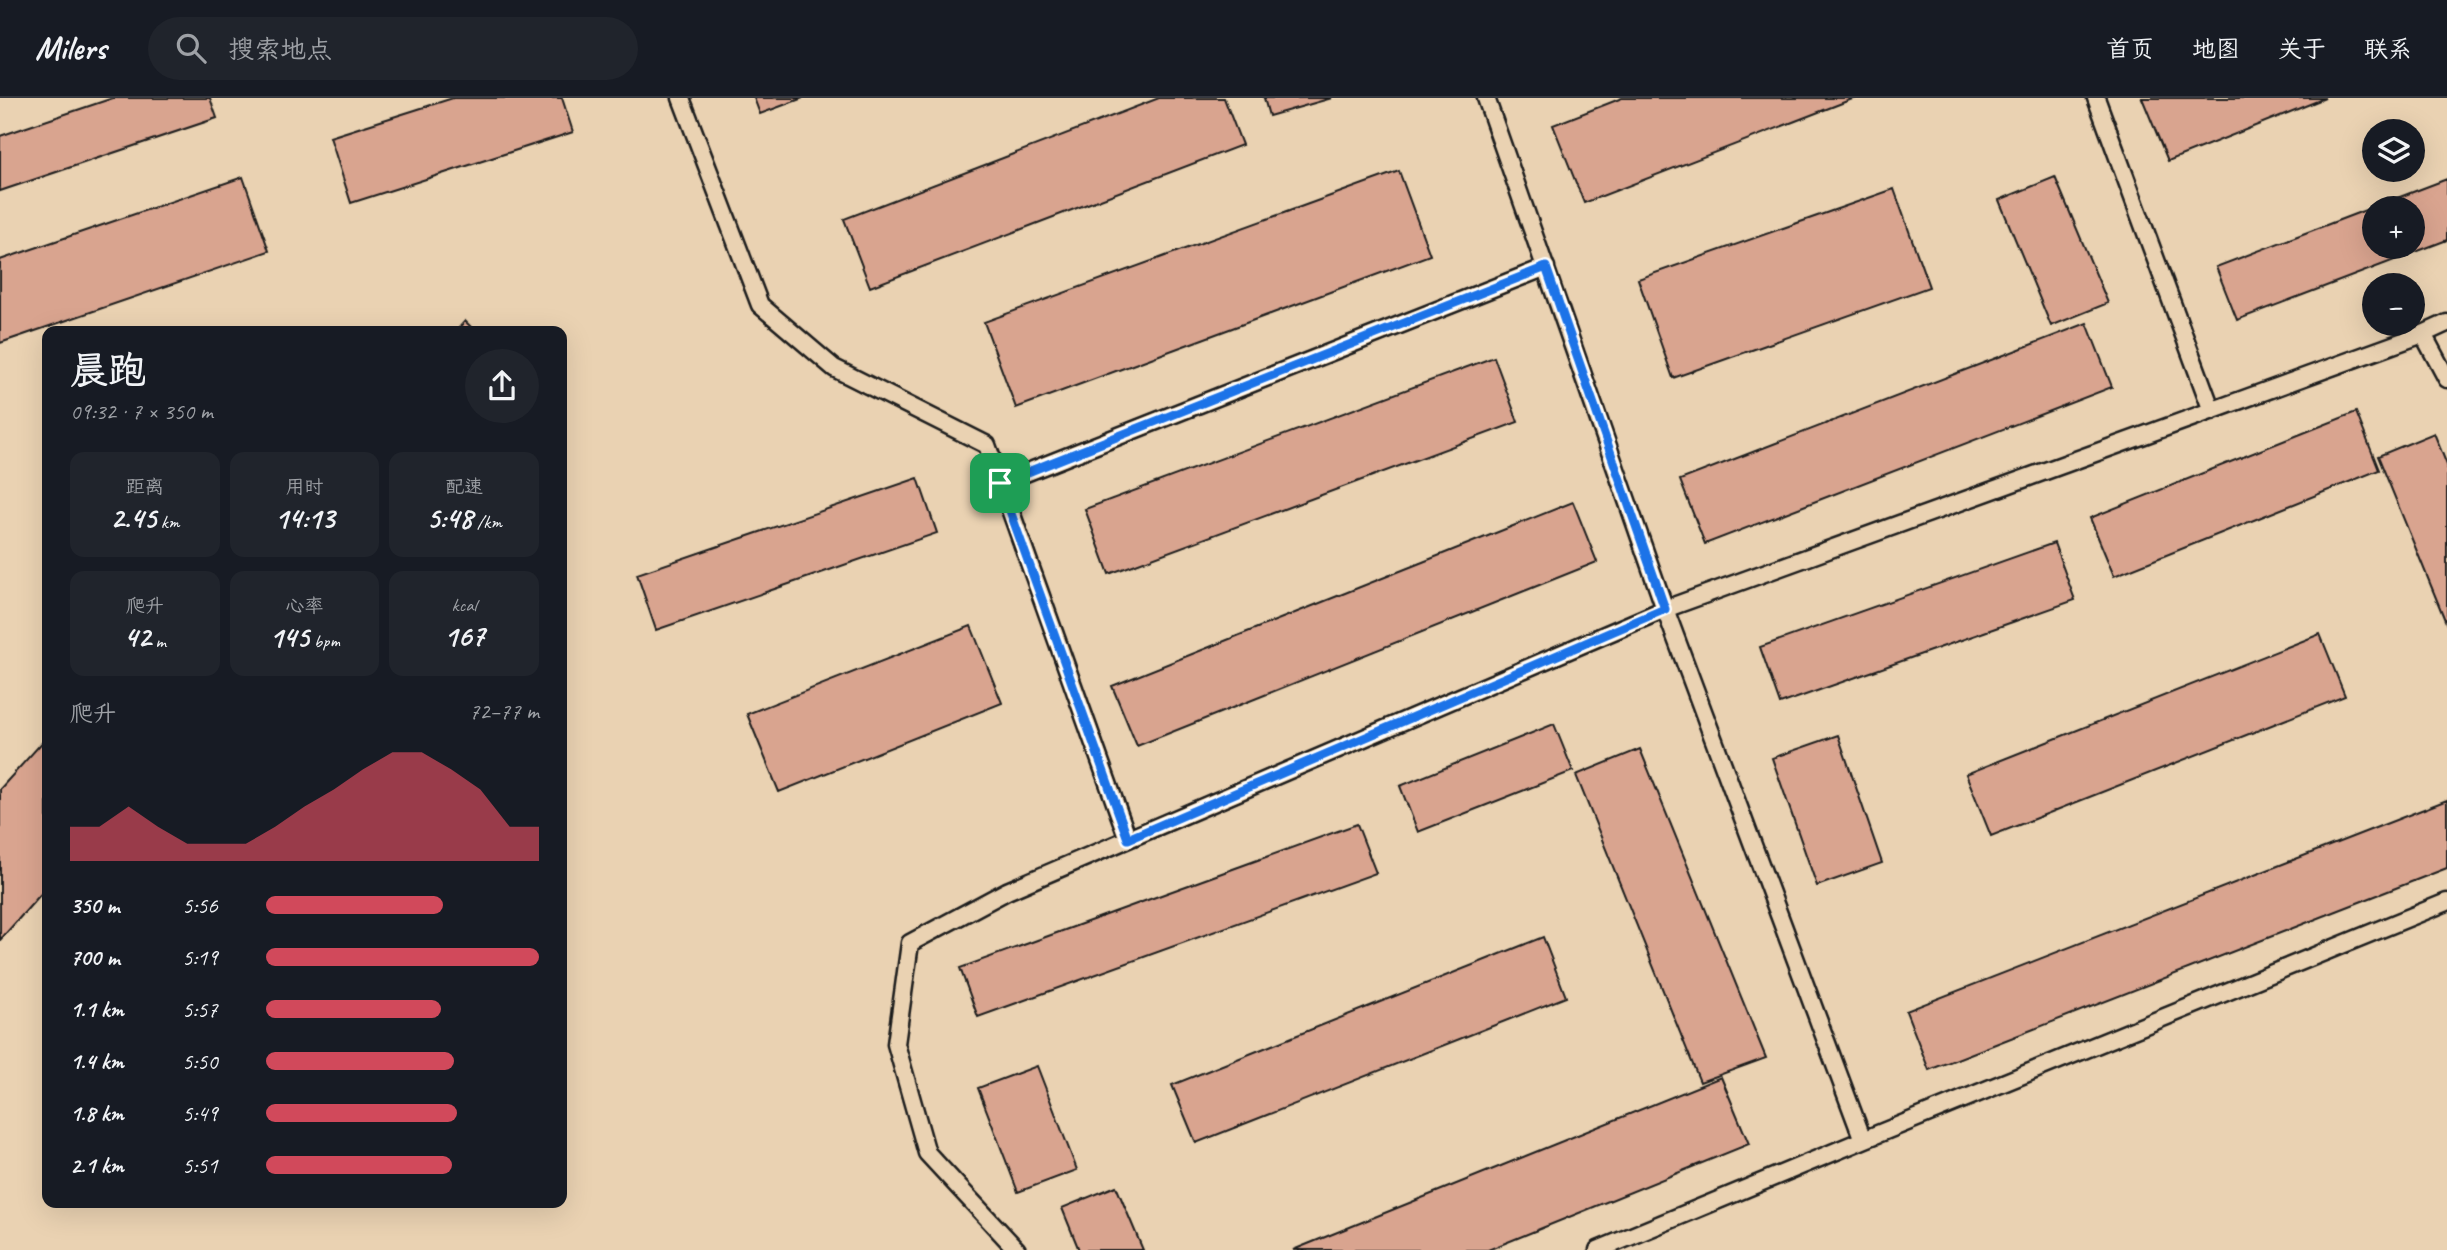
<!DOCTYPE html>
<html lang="zh">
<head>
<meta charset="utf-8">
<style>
  :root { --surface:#171b24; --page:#20242c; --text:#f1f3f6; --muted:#9ea1a6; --line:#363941; --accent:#d1495b }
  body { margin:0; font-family:Caveat,"LXGW WenKai TC",sans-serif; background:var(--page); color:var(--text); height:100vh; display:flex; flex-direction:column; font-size:26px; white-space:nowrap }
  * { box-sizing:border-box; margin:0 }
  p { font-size:23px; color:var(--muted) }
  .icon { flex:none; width:38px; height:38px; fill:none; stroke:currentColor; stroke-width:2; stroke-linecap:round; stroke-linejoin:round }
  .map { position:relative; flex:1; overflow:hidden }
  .panel { position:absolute; left:42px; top:228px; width:525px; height:882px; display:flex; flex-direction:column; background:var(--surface); border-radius:14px; box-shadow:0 7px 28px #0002 }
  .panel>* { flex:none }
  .buttons { position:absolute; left:2362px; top:21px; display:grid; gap:14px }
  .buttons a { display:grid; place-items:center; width:63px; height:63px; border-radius:50%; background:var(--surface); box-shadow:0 7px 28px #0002; font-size:35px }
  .pin { position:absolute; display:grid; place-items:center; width:60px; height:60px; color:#fff; margin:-30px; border-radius:14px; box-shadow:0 4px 10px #0006 }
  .round { display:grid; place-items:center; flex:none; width:74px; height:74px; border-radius:37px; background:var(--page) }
  .headline { display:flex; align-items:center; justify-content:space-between; height:119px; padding:0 28px }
  h1 { font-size:38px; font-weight:700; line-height:52px }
  .metrics { display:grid; grid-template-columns:repeat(3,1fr); gap:10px; height:119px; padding:7px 28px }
  .metrics div { display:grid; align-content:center; border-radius:14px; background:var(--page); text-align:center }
  .metrics b { font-size:30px; font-weight:700 }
  .metrics small { font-size:19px; font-weight:400 }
  .metrics p { font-size:19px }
  .chart { height:196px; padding:14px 28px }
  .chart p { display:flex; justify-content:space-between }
  .chart svg { width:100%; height:126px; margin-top:7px; fill:var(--accent); opacity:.7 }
  ul { padding:0 28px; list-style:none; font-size:23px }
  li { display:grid; grid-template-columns:112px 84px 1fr; align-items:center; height:52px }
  li i { height:18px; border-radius:9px; background:var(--accent) }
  header { display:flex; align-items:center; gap:42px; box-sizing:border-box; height:98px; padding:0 35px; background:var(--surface); border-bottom:2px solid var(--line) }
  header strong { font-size:33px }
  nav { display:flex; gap:38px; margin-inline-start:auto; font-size:24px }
  .search { width:490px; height:63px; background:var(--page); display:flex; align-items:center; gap:18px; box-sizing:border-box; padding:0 24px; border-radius:38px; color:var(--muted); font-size:26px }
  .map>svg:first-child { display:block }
  .building { fill:#d9a48f; stroke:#1c1c1c; stroke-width:2; fill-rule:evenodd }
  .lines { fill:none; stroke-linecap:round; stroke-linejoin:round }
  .lane-casing { stroke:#1c1c1c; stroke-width:21 }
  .lane { stroke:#ead2b2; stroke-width:16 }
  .route-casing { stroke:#fff; stroke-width:14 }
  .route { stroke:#1a73e8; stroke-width:9 }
</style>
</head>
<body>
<header>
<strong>Milers</strong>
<div class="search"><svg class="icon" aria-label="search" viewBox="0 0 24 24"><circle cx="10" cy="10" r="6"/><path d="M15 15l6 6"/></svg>搜索地点</div>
<nav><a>首页</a><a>地图</a><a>关于</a><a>联系</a></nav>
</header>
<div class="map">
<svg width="2447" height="1152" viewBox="0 0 2447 1152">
  <rect width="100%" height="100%" fill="#ead2b2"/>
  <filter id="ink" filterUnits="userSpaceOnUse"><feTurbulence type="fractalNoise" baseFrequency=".0143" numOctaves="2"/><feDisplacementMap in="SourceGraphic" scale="14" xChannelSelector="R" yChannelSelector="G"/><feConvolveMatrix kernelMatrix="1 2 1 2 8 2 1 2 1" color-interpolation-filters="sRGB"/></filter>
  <g filter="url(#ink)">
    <path class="building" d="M113 0H210L217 20 0 93V38Z
      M453 0H562L573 34 351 105 330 39Z
      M754 0H803L760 16Z
      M1159 0H1224L1242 47 870 189 844 121Z
      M1264 0H1332L1269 18Z
      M1622 0H1855L1584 105 1553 27Z
      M2142 0H2325L2168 63Z
      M1399 73 1430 157 1016 310 984 224Z
      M243 79 269 153 0 245V162Z
      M2055 79 2108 205 2051 228 1999 102Z
      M2447 81V142L2237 222 2216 169ZM2375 110H2413V149H2375Z
      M1894 91 1929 189 1673 280 1638 181Z
      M465 223 475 233H456Z
      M2087 225 2112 289 1705 446 1680 382Z
      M1494 259 1518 324 1109 476 1085 411Z
      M2356 314 2379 372 2114 478 2090 420Z
      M2434 335 2447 367V527L2378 358Z
      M918 380 937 435 656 532 637 476Z
      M1573 404 1597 464 1137 648 1112 588Z
      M2054 445 2075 502 1780 606 1760 549Z
      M971 528 1002 605 779 694 747 616Z
      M2320 536 2345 598 1991 738 1966 676Z
      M1554 626 1573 673 1418 734 1400 688Z
      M1838 637 1882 765 1817 788 1772 660Z
      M47 639V789L0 842V691Z
      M1640 651 1766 960 1700 984 1576 677Z
      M2447 702V770L1929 972 1906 913Z
      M1357 726 1376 775 978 919 960 870Z
      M1543 839 1566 899 1196 1045 1172 987Z
      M1037 968 1077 1072 1018 1094 978 990Z
      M1721 979 1749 1046 1488 1152H1293Z
      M1116 1088 1143 1152H1079L1062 1110Z"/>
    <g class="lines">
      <g class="lane-casing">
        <path id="lane" d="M681 0 760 207 834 270 987 347 1128 741
          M1486 0 1665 511 1863 1042 1598 1152
          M2096 0 2212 313
          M2423 236 2447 225
          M1000 385 1546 169
          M1863 1042 2447 804
          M1017 1152 927 1055 896 946 910 845 1007 793 1665 511 2423 236 2447 281"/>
      </g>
      <use href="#lane" class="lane"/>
    </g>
  </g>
  <g class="lines" filter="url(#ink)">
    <g class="route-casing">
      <path id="route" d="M1546 169 1665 511 1128 741 1000 385Z"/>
    </g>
    <use href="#route" class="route"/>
  </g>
</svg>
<div class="buttons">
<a><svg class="icon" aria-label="layers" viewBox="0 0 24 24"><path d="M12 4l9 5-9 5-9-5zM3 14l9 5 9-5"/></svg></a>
<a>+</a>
<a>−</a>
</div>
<div class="pin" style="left:1000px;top:385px;background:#1e9e55"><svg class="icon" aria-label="arrive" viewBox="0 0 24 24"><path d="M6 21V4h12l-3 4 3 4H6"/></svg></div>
<section class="panel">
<div class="headline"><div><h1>晨跑</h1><p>09:32 · 7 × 350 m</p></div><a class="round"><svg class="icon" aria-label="share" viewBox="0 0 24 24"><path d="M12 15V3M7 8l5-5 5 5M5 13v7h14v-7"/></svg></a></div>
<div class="metrics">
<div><p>距离</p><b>2.45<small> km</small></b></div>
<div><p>用时</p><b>14:13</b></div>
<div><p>配速</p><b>5:48<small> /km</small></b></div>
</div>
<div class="metrics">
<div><p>爬升</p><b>42<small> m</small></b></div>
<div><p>心率</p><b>145<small> bpm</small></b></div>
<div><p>kcal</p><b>167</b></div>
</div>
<div class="chart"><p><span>爬升</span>72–77 m</p>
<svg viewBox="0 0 160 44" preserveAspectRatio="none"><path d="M0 44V32L10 32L20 25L30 32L40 38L50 38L60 38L70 32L80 25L90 19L100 12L110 6L120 6L130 12L140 19L150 32L160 32V44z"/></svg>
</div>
<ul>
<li><b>350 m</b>5:56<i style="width:65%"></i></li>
<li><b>700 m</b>5:19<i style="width:100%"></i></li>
<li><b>1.1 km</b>5:57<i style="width:64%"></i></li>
<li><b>1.4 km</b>5:50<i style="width:69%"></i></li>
<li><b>1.8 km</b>5:49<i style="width:70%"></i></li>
<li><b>2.1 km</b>5:51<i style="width:68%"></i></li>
</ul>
</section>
</div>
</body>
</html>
